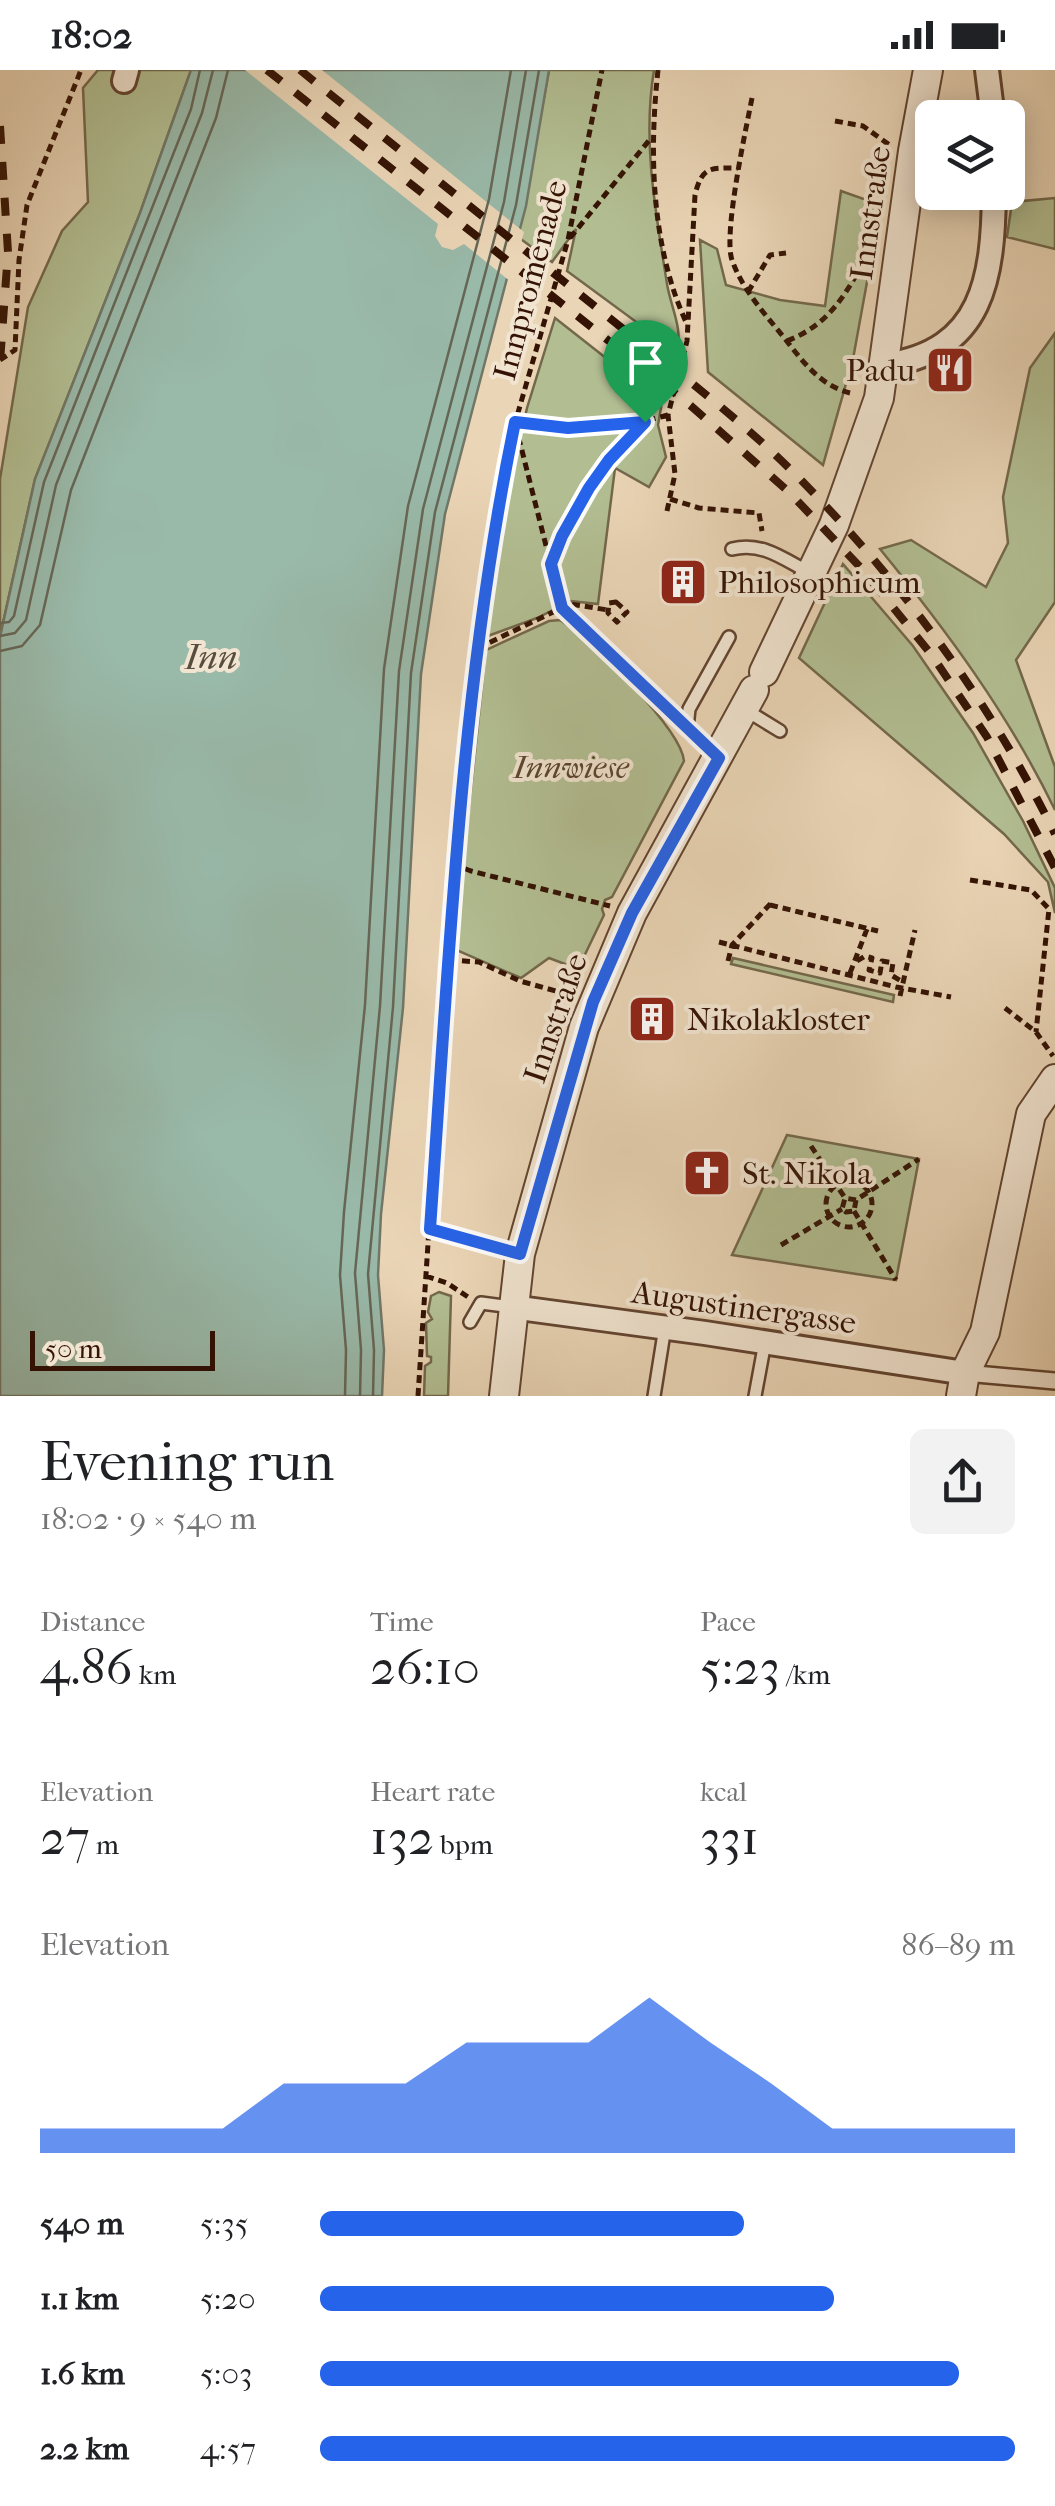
<!DOCTYPE html>
<html lang="en">
<head>
<meta charset="utf-8">
<style>
  :root { --surface:#fff; --page:#f2f2f2; --text:#202124; --muted:#757577; --accent:#2563eb }
  body { margin:0; font-family:"IM FELL French Canon",serif; background:var(--page); color:var(--text); height:100vh; display:flex; flex-direction:column; font-size:38px; white-space:nowrap }
  * { box-sizing:border-box; margin:0 }
  p { font-size:32px; color:var(--muted) }
  .icon { flex:none; width:55px; height:55px; fill:none; stroke:currentColor; stroke-width:2; stroke-linecap:round; stroke-linejoin:round }
  .map { position:relative; height:1326px; overflow:hidden }
  .sheet { display:flex; flex-direction:column; background:var(--surface); flex:1 }
  .sheet>* { flex:none }
  .controls { position:absolute; left:915px; top:30px; display:grid; gap:20px }
  .controls a { display:grid; place-items:center; width:110px; height:110px; border-radius:15px; background:var(--surface); box-shadow:0 5px 25px #0003; font-size:50px }
  .scale { position:absolute; left:30px; bottom:25px; width:185px; box-sizing:border-box; padding-left:10px; border:5px solid #341304; border-top:0; font-size:28px; line-height:35px; white-space:nowrap; color:#341304; -webkit-text-stroke:8px #f1e4d0; paint-order:stroke }
  .pin { position:absolute; display:grid; place-items:center; width:85px; height:85px; color:#fff; margin:-102px -42px; border-radius:50% 50% 50% 0; rotate:-45deg; box-shadow:0 0 10px #0007 }
  .pin .icon { rotate:45deg }
  .round { display:grid; place-items:center; flex:none; width:105px; height:105px; border-radius:15px; background:var(--page) }
  .summary { display:flex; align-items:center; justify-content:space-between; height:170px; padding:0 40px }
  h1 { font-size:55px; font-weight:600; line-height:75px }
  .figures { display:grid; grid-template-columns:repeat(3,1fr); gap:15px; height:170px; padding:10px 40px }
  .figures div { display:grid; align-content:center }
  .figures b { font-size:50px; font-weight:600 }
  .figures small { font-size:28px; font-weight:400 }
  .figures p { font-size:28px }
  .chart { height:280px; padding:20px 40px }
  .chart p { display:flex; justify-content:space-between }
  .chart svg { width:100%; height:180px; margin-top:10px; fill:var(--accent); opacity:.7 }
  ul { padding:0 40px; list-style:none; font-size:32px }
  li { display:grid; grid-template-columns:160px 120px 1fr; align-items:center; height:75px }
  li i { height:25px; border-radius:12px; background:var(--accent) }
  .status { display:flex; justify-content:space-between; align-items:center; height:70px; padding:0 50px; background:var(--surface); direction:ltr }
  .status svg { height:28px; fill:currentColor }
  .map>svg:first-child { display:block }
  .green { fill:#b2be92; stroke:#73684b; stroke-width:2.5 }
  .water { fill:#99b9a9; stroke:#717767; stroke-width:2.5 }
  .pier { fill:#ead5b6 }
  .lines { fill:none; stroke-linecap:round; stroke-linejoin:round }
  .shore { stroke:#666656; stroke-width:2.5 }
  .service-casing { stroke:#624430; stroke-width:16 }
  .pedestrian-casing { stroke:#624430; stroke-width:20 }
  .minor-casing { stroke:#624430; stroke-width:28 }
  .tertiary-casing { stroke:#624430; stroke-width:32 }
  .path { stroke:#341304; stroke-width:5; stroke-dasharray:8 5; stroke-linecap:butt }
  .service { stroke:#f1e4d0; stroke-width:11 }
  .pedestrian { stroke:#f1e4d0; stroke-width:15 }
  .minor { stroke:#f1e4d0; stroke-width:22 }
  .tertiary { stroke:#f1e4d0; stroke-width:28 }
  .rail { stroke:#341304; stroke-width:8; stroke-dasharray:18 18; stroke-linecap:butt }
  .route-casing { stroke:#fff; stroke-width:20 }
  .route { stroke:#2563eb; stroke-width:12 }
  .labels { text-anchor:middle; stroke-width:8; stroke-linejoin:round; paint-order:stroke }
  .street-label { font-size:32px; fill:#341304; stroke:#f1e4d0 }
  .poi-label { font-size:32px; fill:#341304; stroke:#f1e4d0; text-anchor:start }
  .park-label { font-size:32px; font-style:italic; fill:#5a462f; stroke:#f1e4d0 }
  .water-label { font-size:35px; font-style:italic; fill:#574d3e; stroke:#f1e4d0 }
</style>
</head>
<body>
<div class="status"><b>18:02</b><svg viewBox="0 0 49 12"><path d="M0 12V9h3v3zM5 12V6h3v6zM10 12V3h3v9zM15 12V0h3v12zM26 1h20v11H26zM47 4h2v5h-2z"/></svg></div>
<div class="map">
<svg width="1055" height="1326" viewBox="0 0 1055 1326">
  <rect width="100%" height="100%" fill="#ead5b6"/>
  <filter id="stains"><feTurbulence type="fractalNoise" baseFrequency=".002" numOctaves="4"/><feColorMatrix values="0 0 0 0 .2 0 0 0 0 .09 0 0 0 0 .02 0 0 0 .5 -.17"/></filter>
  <radialGradient id="worn" r=".72"><stop offset=".6" stop-color="#630" stop-opacity="0"/><stop offset="1" stop-color="#630" stop-opacity=".3"/></radialGradient>
  <path class="green" d="M98 0H191L140 143 35 409 0 566V409L28 237 62 161 88 132 83 18Z
    M549 0H654C642 72 656 143 667 214 671 238 683 258 677 282L567 201 576 159 552 192 518 167Z
    M841 121 881 135 853 289 823 395 708 302 700 170 717 179 726 215 780 230 825 236Z
    M1055 128V179L1007 167 1012 132Z
    M555 248 662 332 658 355 666 387 649 417 615 398 598 534 571 531 537 548 485 567 505 435 527 338Z
    M1055 263V532L1016 590 1055 697V740C1009 645 947 561 880 479L911 470 986 517 1008 473 1003 427 1030 298Z
    M843 494 913 576 973 663 1023 751 1055 818V843L1048 812 1004 764 799 588Z
    M560 550C590 570 681 658 684 691L612 827 605 830 602 839 604 845 578 899 549 888 521 908 454 879 486 580 549 551Z
    M733 888 894 925 893 932 731 894Z
    M787 1065 919 1089 896 1210 732 1185Z
    M439 1222 451 1226 448 1326H424L425 1296 431 1292V1287L427 1286 426 1253 432 1249 428 1242 431 1226Z"/>
  <path class="water" d="M191 0H549L526 136 445 444 421 604 403 938 381 1144 378 1205 384 1280 382 1326H0V567L35 409 140 143Z"/>
  <path class="pier" d="M245 0H322L524 162 511 212 464 174 453 180 442 177 435 166 438 154Z"/>
  <g class="lines">
    <path class="shore" d="M0 553 9 552 14 546 44 412 191 39 200 0
      M0 566 15 563 26 550 56 415 202 43 213 0
      M0 581 22 576 40 555 71 420 216 48 228 0
      M345 1326 346 1280 340 1205 344 1142 365 935 384 599 408 436 489 129 511 0
      M360 1326 361 1280 355 1203 380 936 399 601 423 439 504 132 526 0
      M373 1326 374 1280 368 1204 393 937 411 603 435 442 516 135 539 0"/>
    <g class="service-casing">
      <path id="service" d="M732 479C762 471 785 490 810 503
        M744 639 780 661
        M716 685 690 663 687 658 689 639 729 567
        M470 1252 481 1233 512 1237
        M654 1326 665 1257
        M755 1326 765 1272"/>
    </g>
    <g class="pedestrian-casing">
      <path id="pedestrian" d="M965 1303 1055 1311"/>
    </g>
    <g class="minor-casing">
      <path id="minor" d="M987 0 993 48
        M124 11 127 0
        M885 295C984 281 993 207 994 122
        M512 1237 705 1263 965 1303"/>
    </g>
    <g class="tertiary-casing">
      <path id="tertiary" d="M764 602 834 455 879 328 913 81 928 0
        M504 1326 520 1184 584 957 632 843 754 620
        M961 1326 965 1303 985 1262 1031 1044 1055 1009"/>
    </g>
    <path class="path" d="M658 0C649 83 651 175 686 252
      M752 28C746 59 723 164 732 190 743 222 769 248 789 274 807 297 825 319 855 324
      M835 51 863 56 891 76
      M570 168 651 68
      M748 222 770 185 786 183
      M787 271C835 252 848 218 873 176
      M0 290 15 280 19 190 27 135 81 0
      M668 345C618 360 566 358 515 353L562 539 670 642
      M670 429 699 438 759 443 762 461
      M667 441 675 404 668 345 687 271 695 125C702 96 710 98 738 98
      M552 492C572 437 605 395 644 352
      M616 532 627 542 617 552 608 543 609 533Z
      M478 578 570 534 608 540
      M453 794 471 801 610 836
      M970 810 1031 820 1049 839 1036 962
      M770 835 878 861
      M719 872 896 917 951 927
      M449 890 479 892 520 911 570 925
      M728 891 732 875 773 831
      M857 891 865 886 872 888 869 900 880 903 882 891 893 893 891 905 903 912
      M850 903 867 859
      M900 926 915 860
      M1005 938 1036 962 1053 986
      M811 1076 845 1128
      M826 1134a23 23 0 1 1 46 0a23 23 0 1 1-46 0Z
      M856 1130 854 1141 846 1142 842 1139 845 1128 856 1130 919 1089
      M854 1141 896 1210
      M430 1159 499 1178
      M781 1175 842 1139
      M426 1206 447 1213 468 1227
      M418 1326 453 794 493 461 515 353 568 170 602 0"/>
    <use href="#service" class="service"/>
    <use href="#pedestrian" class="pedestrian"/>
    <use href="#minor" class="minor"/>
    <use href="#tertiary" class="tertiary"/>
    <path class="rail" d="M267 0 691 336 789 422 861 498 931 584 987 667 1055 798
      M300 0C401 81 501 161 602 242 669 296 739 347 799 408 903 514 990 631 1055 764
      M0 56 8 182 0 292"/>
  </g>
  <g class="lines">
    <g class="route-casing">
      <path id="route" d="M515 352 568 358 645 352 609 390 589 418 562 466 551 494 562 538 719 688 632 843 593 932 520 1184 430 1159C449 889 460 618 515 352Z"/>
    </g>
    <use href="#route" class="route"/>
  </g>
  <defs>
    <g id="restaurant-square" transform="scale(2.5)"><rect x="-9" y="-9" width="18" height="18" rx="4" fill="#8f2418" stroke="#f1e4d0"/><path d="M-5-6h1v4h1v-4h1v4h1v-4h1v5L-1.5 .5V6h-2V.5L-5-1ZM5-6V6H3V1.5H1.5Q1.5-4 5-6Z" fill="#fff"/></g>
    <g id="building-square" transform="scale(2.5)"><rect x="-9" y="-9" width="18" height="18" rx="4" fill="#8f2418" stroke="#f1e4d0"/><path d="M-4-6H4V6H1V3H-1V6H-4ZM-2.5-4.3h1.7v1.8h-1.7ZM.8-4.3h1.7v1.8H.8ZM-2.5-1h1.7V.8h-1.7ZM.8-1h1.7V.8H.8Z" fill="#fff"/></g>
    <g id="church-square" transform="scale(2.5)"><rect x="-9" y="-9" width="18" height="18" rx="4" fill="#8f2418" stroke="#f1e4d0"/><path d="M-1.2-6h2.4v3.5h3.3v2.4h-3.3V6h-2.4V-.1h-3.3v-2.4h3.3Z" fill="#fff"/></g>
  </defs>
  <g fill-rule="evenodd">
    <use href="#restaurant-square" x="950" y="300"/>
    <use href="#building-square" x="683" y="512"/>
    <use href="#building-square" x="652" y="949"/>
    <use href="#church-square" x="707" y="1103"/>
  </g>
  <g class="labels">
    <g class="street-label">
      <text transform="translate(870 143) rotate(-82)" y="11">Innstraße</text>
      <text transform="translate(530 210) rotate(-75)" y="11">Innpromenade</text>
      <text transform="translate(555 948) rotate(-71)" y="11">Innstraße</text>
      <text transform="translate(744 1237) rotate(8)" y="11">Augustinergasse</text>
    </g>
    <g class="poi-label">
      <text x="915" y="311" text-anchor="end">Padu</text>
      <text x="718" y="523">Philosophicum</text>
      <text x="687" y="960">Nikolakloster</text>
      <text x="742" y="1114">St. Nikola</text>
    </g>
    <g class="park-label">
      <text x="571" y="708">Innwiese</text>
    </g>
    <g class="water-label">
      <text x="211" y="599">Inn</text>
    </g>
  </g>
  <rect width="100%" height="100%" filter="url(#stains)"/>
  <rect width="100%" height="100%" fill="url(#worn)"/>
</svg>
<div class="controls">
<a><svg class="icon" aria-label="layers" viewBox="0 0 24 24"><path d="M12 4l9 5-9 5-9-5zM3 14l9 5 9-5"/></svg></a>
</div>
<div class="scale">50 m</div>
<div class="pin" style="left:645px;top:352px;background:#1e9e55"><svg class="icon" aria-label="arrive" viewBox="0 0 24 24"><path d="M6 21V4h12l-3 4 3 4H6"/></svg></div>
</div>
<section class="sheet">
<div class="summary"><div><h1>Evening run</h1><p>18:02 · 9 × 540 m</p></div><a class="round"><svg class="icon" aria-label="share" viewBox="0 0 24 24"><path d="M12 15V3M7 8l5-5 5 5M5 13v7h14v-7"/></svg></a></div>
<div class="figures">
<div><p>Distance</p><b>4.86<small> km</small></b></div>
<div><p>Time</p><b>26:10</b></div>
<div><p>Pace</p><b>5:23<small> /km</small></b></div>
</div>
<div class="figures">
<div><p>Elevation</p><b>27<small> m</small></b></div>
<div><p>Heart rate</p><b>132<small> bpm</small></b></div>
<div><p>kcal</p><b>331</b></div>
</div>
<div class="chart"><p><span>Elevation</span>86–89 m</p>
<svg viewBox="0 0 160 44" preserveAspectRatio="none"><path d="M0 44V38L10 38L20 38L30 38L40 27L50 27L60 27L70 17L80 17L90 17L100 6L110 17L120 27L130 38L140 38L150 38L160 38V44z"/></svg>
</div>
<ul>
<li><b>540 m</b>5:35<i style="width:61%"></i></li>
<li><b>1.1 km</b>5:20<i style="width:74%"></i></li>
<li><b>1.6 km</b>5:03<i style="width:92%"></i></li>
<li><b>2.2 km</b>4:57<i style="width:100%"></i></li>
</ul>
</section>
</body>
</html>
